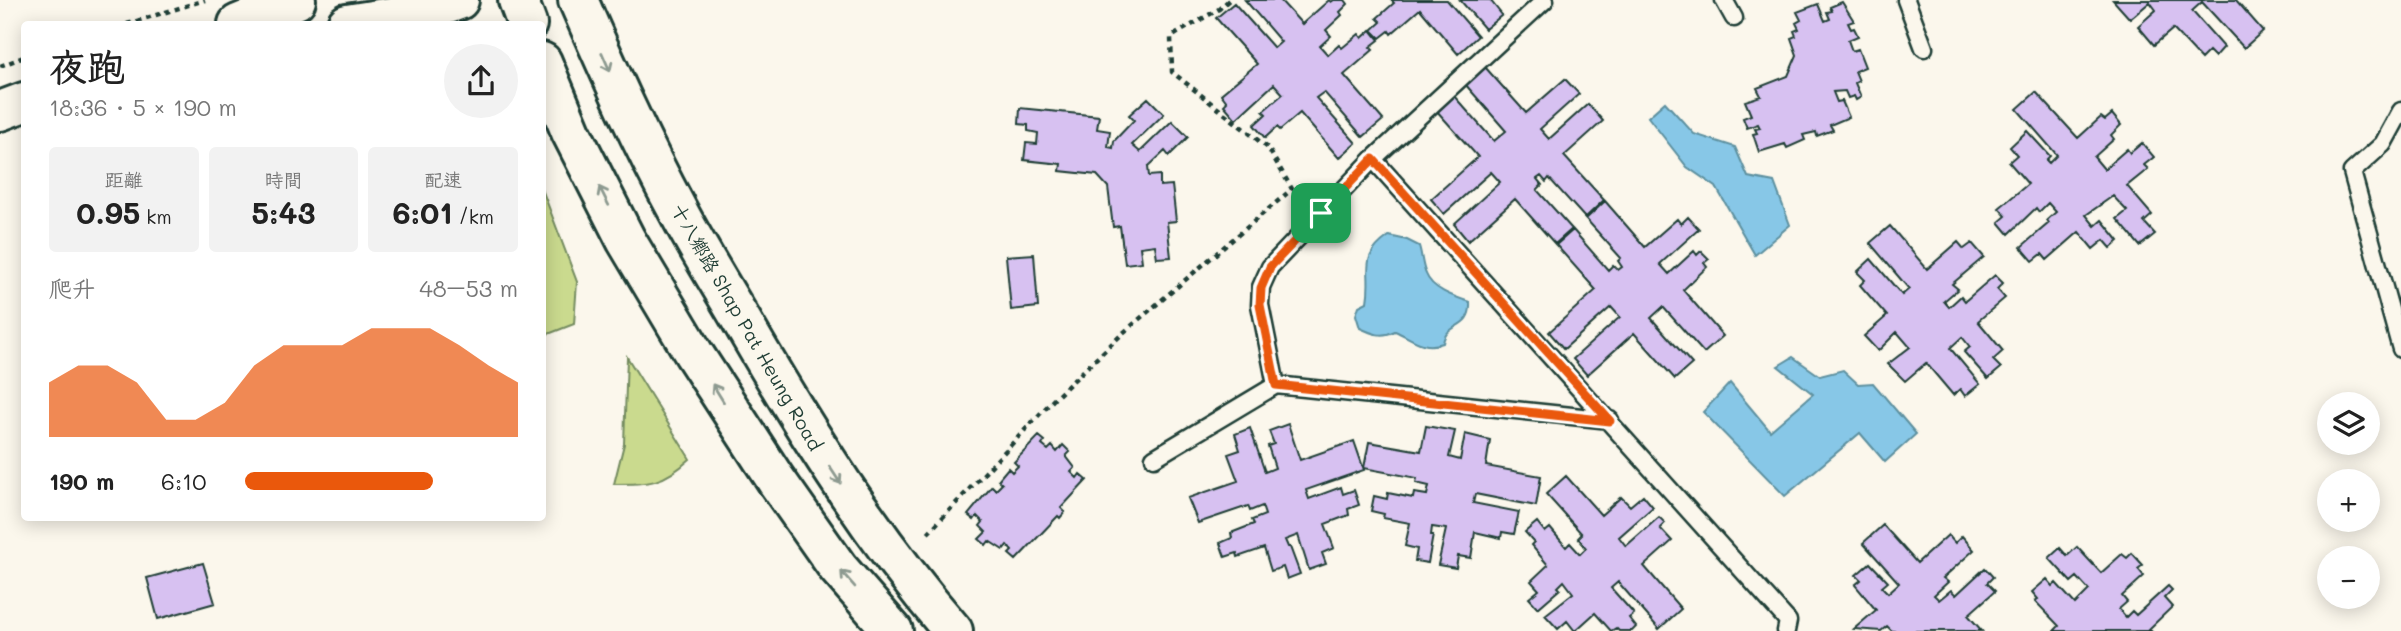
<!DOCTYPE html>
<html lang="zh-TW">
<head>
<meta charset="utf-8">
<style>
  :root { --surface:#fff; --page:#f2f2f2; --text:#222; --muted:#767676; --accent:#ea580c }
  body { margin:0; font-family:Mali,"LXGW WenKai TC",sans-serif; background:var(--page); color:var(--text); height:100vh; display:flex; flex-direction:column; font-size:26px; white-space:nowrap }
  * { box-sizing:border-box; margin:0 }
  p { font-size:23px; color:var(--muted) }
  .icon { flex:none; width:38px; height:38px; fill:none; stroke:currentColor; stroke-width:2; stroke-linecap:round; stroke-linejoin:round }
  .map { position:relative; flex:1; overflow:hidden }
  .sheet { position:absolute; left:21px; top:21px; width:525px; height:500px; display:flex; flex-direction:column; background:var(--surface); border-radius:7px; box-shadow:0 4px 18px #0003 }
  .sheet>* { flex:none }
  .buttons { position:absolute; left:2317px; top:392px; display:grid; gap:14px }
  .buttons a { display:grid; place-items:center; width:63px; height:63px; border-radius:50%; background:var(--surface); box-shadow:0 4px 18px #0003; font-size:35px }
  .pin { position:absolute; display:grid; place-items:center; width:60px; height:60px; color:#fff; margin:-30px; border-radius:14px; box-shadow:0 4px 10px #0006 }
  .round { display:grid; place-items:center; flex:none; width:74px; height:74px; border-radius:37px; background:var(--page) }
  .headline { display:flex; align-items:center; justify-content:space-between; height:119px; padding:0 28px }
  h1 { font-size:38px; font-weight:700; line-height:52px }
  .stats { display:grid; grid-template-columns:repeat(3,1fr); gap:10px; height:119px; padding:7px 28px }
  .stats div { display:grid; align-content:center; border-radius:7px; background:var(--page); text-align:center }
  .stats b { font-size:30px; font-weight:700 }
  .stats small { font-size:19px; font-weight:400 }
  .stats p { font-size:19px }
  .chart { height:196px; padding:14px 28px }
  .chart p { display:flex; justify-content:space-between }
  .chart svg { width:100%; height:126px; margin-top:7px; fill:var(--accent); opacity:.7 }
  ul { padding:0 28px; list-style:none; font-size:23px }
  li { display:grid; grid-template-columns:112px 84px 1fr; align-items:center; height:52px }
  li i { height:18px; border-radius:9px; background:var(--accent) }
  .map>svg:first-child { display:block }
  .green { fill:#cada8e; stroke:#748c61; stroke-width:2 }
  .water { fill:#87c7e7; stroke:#5d909f; stroke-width:2 }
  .building { fill:#d7c1f1; stroke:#1f3d34; stroke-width:2 }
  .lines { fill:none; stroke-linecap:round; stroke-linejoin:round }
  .lane-casing { stroke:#1f3d34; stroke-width:21 }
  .secondary-casing { stroke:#1f3d34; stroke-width:44 }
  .path { stroke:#1f3d34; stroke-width:4.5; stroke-dasharray:5 5; stroke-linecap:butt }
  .lane { stroke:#fbf7ec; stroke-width:16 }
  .secondary { stroke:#fbf7ec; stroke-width:38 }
  .oneway { stroke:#8d9a90 }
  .route-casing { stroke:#fff; stroke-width:14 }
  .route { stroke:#ea580c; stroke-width:9 }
  .labels { text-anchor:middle; stroke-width:6; stroke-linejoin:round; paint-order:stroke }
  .street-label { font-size:19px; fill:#1f3d34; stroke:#fbf7ec }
</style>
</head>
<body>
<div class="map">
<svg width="2401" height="631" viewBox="0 0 2401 631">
  <rect width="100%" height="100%" fill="#fbf7ec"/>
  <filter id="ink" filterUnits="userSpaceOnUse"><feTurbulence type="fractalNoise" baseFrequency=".0143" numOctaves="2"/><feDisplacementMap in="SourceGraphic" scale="14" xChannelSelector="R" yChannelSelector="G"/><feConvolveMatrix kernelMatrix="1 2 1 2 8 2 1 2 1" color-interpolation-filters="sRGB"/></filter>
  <g filter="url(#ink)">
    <path class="green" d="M542 189 577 282 574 324 543 336Z
      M627 357 690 459C663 484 650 484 614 484L624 444Z"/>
    <path class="water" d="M1665 102 1694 134 1735 147 1748 177 1774 182 1790 225 1755 255 1716 187 1687 167 1648 117Z
      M1389 236 1407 240 1419 246C1422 255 1422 266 1426 274 1432 290 1455 297 1470 302 1472 330 1446 322 1443 343 1423 350 1413 339 1395 331 1382 338 1373 334 1360 328L1356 315 1359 306 1367 302C1373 269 1357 259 1389 236Z
      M1793 357 1820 376 1843 370 1858 384 1873 383 1916 434 1885 462 1860 433 1785 496 1703 412 1730 383 1770 431 1813 394 1778 366Z"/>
    <path class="building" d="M1245 0H1280L1302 24 1329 0 1331 2 1334 0H1345L1348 4 1340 12 1342 15 1326 30 1331 36 1320 46 1328 55 1339 45 1342 48 1359 34 1362 38 1371 30 1379 40 1370 47 1373 50 1344 75 1383 120 1363 137 1324 92 1316 98 1356 143 1339 158 1300 113 1280 130 1277 127 1265 138 1254 125 1266 114 1263 111 1283 94 1274 84 1236 119 1224 105 1227 102 1221 94 1257 64 1216 18 1234 3 1274 48 1281 42Z
      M1391 0H1447L1478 36 1458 54 1420 9 1391 34 1389 31 1380 38 1372 30 1381 22 1377 18 1394 3Z
      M1460 0H1490L1502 15 1485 29Z
      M2113 0H2236L2263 31 2244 48 2202 2 2192 11 2224 47 2215 57 2209 51 2201 59 2173 29 2154 45 2138 26 2156 10 2150 2 2130 19Z
      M1842 2 1854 21 1848 23 1851 29 1854 28 1858 36 1848 40 1852 51 1858 49 1865 67 1855 71 1859 81 1855 83 1861 97 1856 100 1854 96 1848 98 1845 91 1833 92 1837 102 1842 101 1849 117 1830 125 1833 130 1817 136 1816 132 1803 135 1805 140 1787 148 1785 144 1759 152 1753 134 1757 133 1755 129 1760 128 1758 124 1747 128 1743 118 1751 115 1745 101 1761 96 1757 88 1788 76 1797 55 1791 38 1796 36 1794 31 1799 29 1796 23 1801 20 1797 12 1818 4 1825 21 1830 19 1827 12 1832 11 1830 7Z
      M1485 67 1526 113 1565 79 1579 94 1540 129 1549 139 1588 104 1603 121 1564 156 1604 200 1585 218 1549 178 1546 182 1541 176 1537 179 1542 185 1537 190 1572 229 1555 244 1515 199 1468 241 1454 224 1500 182 1491 172 1444 214 1431 199 1478 157 1436 110 1453 95 1494 141 1506 131 1465 84Z
      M2036 92 2078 138 2101 117 2105 120 2112 114 2121 125 2111 135 2114 139 2094 157 2104 169 2127 149 2130 153 2142 143 2154 157 2144 165 2148 169 2127 186 2152 215 2144 222 2155 234 2140 246 2117 219 2127 211 2113 196 2086 215 2095 226 2102 220 2119 241 2111 248 2104 240 2093 249 2079 232 2047 260 2042 254 2033 261 2021 247 2049 223 2047 220 2056 212 2048 203 2039 212 2036 208 2009 234 1999 222 2006 216 1999 208 2028 184 2009 162 2017 155 2010 147 2027 131 2050 156 2046 160 2049 163 2057 155 2017 109Z
      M1148 98 1164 114 1132 145 1140 152 1172 121 1188 137 1169 156 1165 151 1148 167 1149 176 1160 175V186L1172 185 1176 221 1167 222 1171 257 1157 258 1155 245 1140 247 1142 262 1125 264 1120 226 1113 227 1108 187 1097 175 1060 171 1061 164 1024 160 1026 143 1037 144 1038 133 1028 131V125L1019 124 1020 108 1099 116 1097 129 1110 131 1108 147 1113 148 1114 141 1134 120 1129 115Z
      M1605 201 1645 247 1677 219 1681 224 1688 217 1699 229 1660 264 1669 274 1694 251 1697 255 1701 251 1709 259 1704 263 1707 267 1683 290 1723 336 1704 353 1663 307 1651 318 1692 364 1675 379 1634 333 1587 375 1573 359 1620 317 1611 307 1564 349 1549 332 1596 290 1556 245 1573 230 1608 270 1613 265 1618 270 1622 267 1618 261 1621 258 1586 219Z
      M1890 226 1927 269 1958 242 1964 249 1972 243 1984 257 1952 284 1958 289 1944 301 1949 307 1961 296 1965 301 1995 275 2003 283 1997 289 2005 298 1978 321 2003 351 1993 360 2001 368 1988 379 1964 352 1970 347 1962 337 1950 348 1980 384 1965 396 1960 389 1953 395 1926 363 1905 381 1888 364 1910 347 1897 332 1878 351 1864 336 1887 316 1860 285 1865 280 1857 272 1871 259 1902 295 1909 289 1870 243Z
      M1034 254 1038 307 1011 310 1006 256Z
      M1288 424 1300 460 1354 441 1364 470 1306 490 1309 499 1341 487 1343 494 1354 490 1359 505 1348 509 1349 515 1325 524 1334 548 1322 553 1326 564 1309 570 1298 535 1285 540 1288 547H1290L1300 574 1287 579 1283 567 1271 571 1264 548 1238 557 1237 553 1225 557 1220 543 1232 538 1231 533 1254 524 1252 520 1265 515 1262 506 1250 511 1248 506 1198 523 1188 498 1238 481 1228 454 1240 450 1235 434 1250 428 1265 472 1275 468 1268 446 1274 444 1269 431Z
      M1426 426 1455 431 1449 457 1460 460 1465 434 1490 440 1486 466 1541 476 1536 506 1475 494 1473 503 1519 512 1514 534 1502 532 1501 538 1475 532 1471 558 1458 556 1456 568 1438 565 1446 529 1432 527 1431 535H1433L1428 563 1415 561 1417 549 1405 546 1410 523 1383 518 1384 514 1371 511 1374 496 1387 499 1388 493 1413 498 1414 493 1427 495 1429 486 1416 483 1417 478 1364 468 1369 442 1421 451Z
      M1039 436 1045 441 1042 445 1048 450 1052 446 1057 452 1063 445 1070 452 1066 456 1075 468 1071 472 1077 478 1080 474 1087 480 1061 508 1065 512 1060 518 1058 516 1016 560 1009 554 1012 551 1007 545 1003 550 989 541 986 545 979 539 986 532 980 526 983 522 977 516 974 520 968 515 992 486 996 490 1002 484 998 480 1008 468 1012 472 1018 466 1014 462Z
      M1566 476 1601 515 1621 497 1630 506 1643 495 1653 507 1619 537 1626 546 1659 517 1665 523 1660 528 1672 541 1644 566 1681 609 1659 629 1618 582 1611 588 1634 614 1629 618 1636 627 1632 631H1619L1616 628 1611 631 1595 613 1575 631 1567 621 1558 629 1545 615 1573 593 1564 581 1558 587 1560 589 1538 608 1529 598 1539 590 1531 581 1548 565 1531 545 1534 542 1525 532 1537 522 1545 532 1550 528 1566 547 1570 543 1580 554 1586 548 1578 538 1582 534 1546 494Z
      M1883 525 1917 563 1948 535 1955 543 1962 536 1974 550 1943 578 1948 582 1934 595 1939 600 1951 590 1956 595 1985 568 1993 577 1987 583 1995 591 1968 615 1982 631H1892L1887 626 1881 631 1854 629 1876 610 1855 585 1861 580 1856 575 1870 563 1888 582 1882 587 1888 593 1899 583 1863 543Z
      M2077 547 2101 573 2122 554 2127 558 2132 553 2143 565 2138 569 2144 576 2122 596 2127 602 2119 609 2126 617 2132 611 2136 615 2168 586 2172 590 2164 598 2172 607 2149 629 2151 631H2054L2059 626 2035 601 2038 599 2032 592 2047 579 2053 586 2056 583 2075 604 2089 590 2077 577 2071 582 2049 558 2060 548 2067 556Z
      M203 563 215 603 158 619 147 578Z"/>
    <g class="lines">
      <g class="lane-casing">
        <path id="lane" d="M1724 0 1734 18
          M1906 0 1924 48
          M2401 111 2383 144 2352 172 2401 349
          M1373 159 1788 621 1786 631
          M1276 385 1260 305 1261 287 1270 267 1373 159 1545 0
          M1154 458 1276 385 1610 420"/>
      </g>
      <g class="secondary-casing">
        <path id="secondary" d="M518 0 527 24
          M578 0C609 71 641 143 678 211 699 251 724 290 747 330 808 435 873 538 953 631
          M238 24 296 0
          M347 24 429 11 459 0
          M542 62 571 132 626 240 694 354 776 480 838 568 893 631
          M0 111 24 102"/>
      </g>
      <path class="path" d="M127 24 205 0
        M0 66 24 57
        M928 533 1055 398 1123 333 1292 189 1268 148 1172 72 1171 37 1219 9 1229 0"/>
      <use href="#lane" class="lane"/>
      <use href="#secondary" class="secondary"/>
    </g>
    <defs><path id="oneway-shaft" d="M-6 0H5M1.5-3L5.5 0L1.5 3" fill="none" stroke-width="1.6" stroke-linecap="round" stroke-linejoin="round" transform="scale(1.75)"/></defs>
    <g class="oneway">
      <use href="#oneway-shaft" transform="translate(606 62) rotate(66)"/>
      <use href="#oneway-shaft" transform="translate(604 196) rotate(-117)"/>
      <use href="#oneway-shaft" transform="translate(718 393) rotate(-122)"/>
      <use href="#oneway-shaft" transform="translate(835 475) rotate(57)"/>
      <use href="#oneway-shaft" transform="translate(848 579) rotate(-131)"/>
    </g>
  </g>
  <g class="lines" filter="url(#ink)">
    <g class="route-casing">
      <path id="route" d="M1373 159 1610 421 1276 385 1260 305 1261 288 1270 267Z"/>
    </g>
    <use href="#route" class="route"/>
  </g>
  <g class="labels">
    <g class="street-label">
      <text transform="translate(747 327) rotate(60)" y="7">十八鄉路 Shap Pat Heung Road</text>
    </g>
  </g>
</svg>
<div class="buttons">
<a><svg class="icon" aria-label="layers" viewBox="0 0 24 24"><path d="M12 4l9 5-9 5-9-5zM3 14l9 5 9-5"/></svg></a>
<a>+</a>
<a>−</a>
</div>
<div class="pin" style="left:1321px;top:213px;background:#1e9e55"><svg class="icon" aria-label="arrive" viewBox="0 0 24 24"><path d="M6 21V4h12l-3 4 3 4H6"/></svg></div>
<section class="sheet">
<div class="headline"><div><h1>夜跑</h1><p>18:36 · 5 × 190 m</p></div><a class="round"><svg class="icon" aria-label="share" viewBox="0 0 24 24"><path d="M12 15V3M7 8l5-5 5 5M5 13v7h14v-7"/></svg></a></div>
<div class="stats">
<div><p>距離</p><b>0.95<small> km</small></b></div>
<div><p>時間</p><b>5:43</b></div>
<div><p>配速</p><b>6:01<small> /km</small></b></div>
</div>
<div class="chart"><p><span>爬升</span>48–53 m</p>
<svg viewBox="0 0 160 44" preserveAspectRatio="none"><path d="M0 44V25L10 19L20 19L30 25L40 38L50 38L60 32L70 19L80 12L90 12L100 12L110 6L120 6L130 6L140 12L150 19L160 25V44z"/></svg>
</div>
<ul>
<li><b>190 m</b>6:10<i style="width:69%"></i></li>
</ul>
</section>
</div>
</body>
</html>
